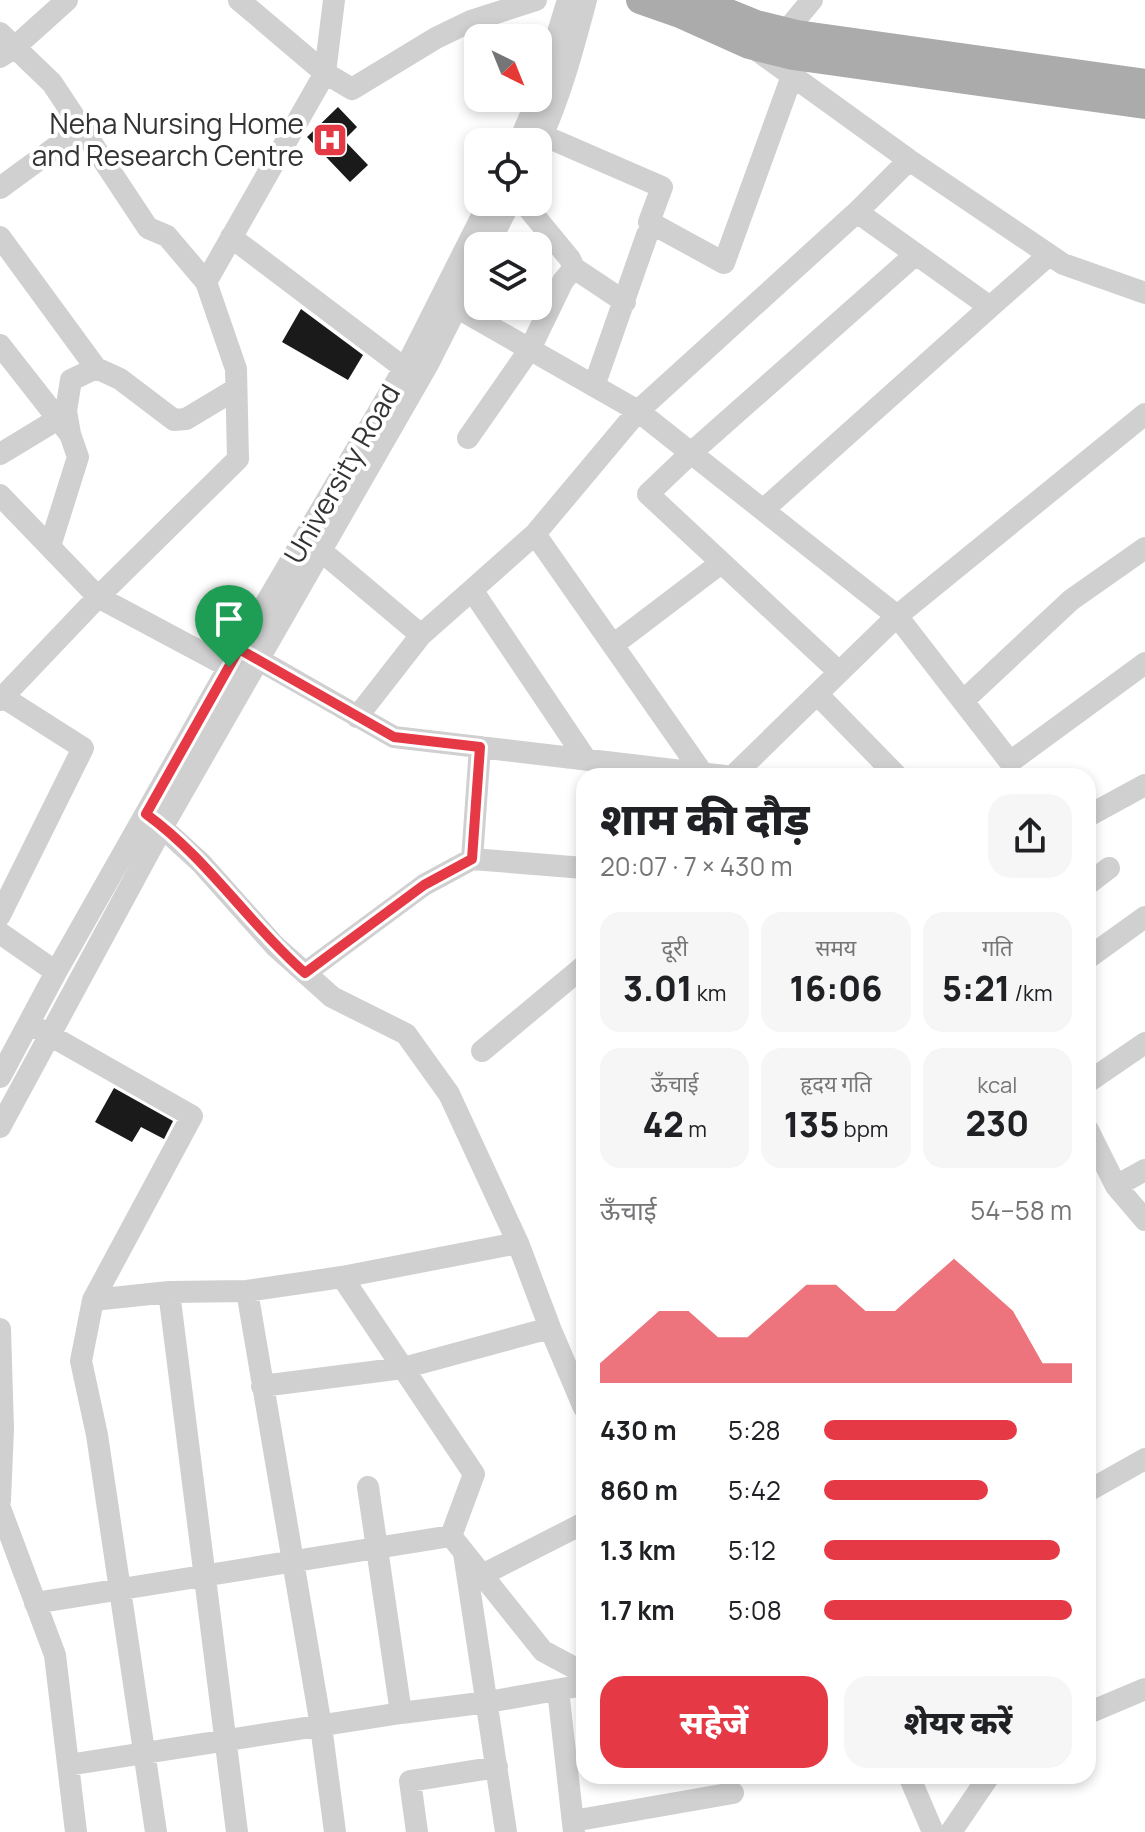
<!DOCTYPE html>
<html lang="hi">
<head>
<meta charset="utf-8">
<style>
  :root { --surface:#fff; --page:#f6f6f6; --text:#202124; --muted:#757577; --accent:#e63946 }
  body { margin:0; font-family:Manrope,"Noto Sans Devanagari",sans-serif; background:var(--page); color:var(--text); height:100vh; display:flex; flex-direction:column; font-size:30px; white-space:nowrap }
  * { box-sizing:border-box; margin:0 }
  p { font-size:26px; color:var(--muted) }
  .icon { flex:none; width:44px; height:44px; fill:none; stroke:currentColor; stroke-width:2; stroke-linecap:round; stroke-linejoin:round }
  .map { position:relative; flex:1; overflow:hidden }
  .side { position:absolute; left:576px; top:768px; width:520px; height:1016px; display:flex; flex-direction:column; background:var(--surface); border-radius:24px; box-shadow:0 4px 12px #0003 }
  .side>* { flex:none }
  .needle { width:52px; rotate:137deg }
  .tools { position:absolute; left:464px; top:24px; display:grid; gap:16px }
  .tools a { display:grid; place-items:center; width:88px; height:88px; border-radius:16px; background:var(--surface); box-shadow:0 4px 12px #0003; font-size:40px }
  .pin { position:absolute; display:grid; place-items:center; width:68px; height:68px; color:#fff; margin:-82px -34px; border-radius:50% 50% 50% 0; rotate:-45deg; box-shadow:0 0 8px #0007 }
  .pin .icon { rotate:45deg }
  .round { display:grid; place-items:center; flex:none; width:84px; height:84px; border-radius:24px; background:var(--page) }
  .headline { display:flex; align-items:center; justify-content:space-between; height:136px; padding:0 24px }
  h1 { font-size:44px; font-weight:800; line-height:60px }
  .metrics { display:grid; grid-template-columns:repeat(3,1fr); gap:12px; height:136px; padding:8px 24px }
  .metrics div { display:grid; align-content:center; border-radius:20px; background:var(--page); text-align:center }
  .metrics b { font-size:34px; font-weight:800 }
  .metrics small { font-size:22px; font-weight:400 }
  .metrics p { font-size:22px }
  .chart { height:224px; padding:16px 24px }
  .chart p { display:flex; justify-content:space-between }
  .chart svg { width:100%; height:144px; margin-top:8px; fill:var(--accent); opacity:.7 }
  .primary-button { display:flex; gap:16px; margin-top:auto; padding:16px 24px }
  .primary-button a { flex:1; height:92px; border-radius:24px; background:var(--accent); color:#fff; font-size:32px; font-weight:800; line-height:92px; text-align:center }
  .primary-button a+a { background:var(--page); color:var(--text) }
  ul { padding:0 24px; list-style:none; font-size:26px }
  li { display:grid; grid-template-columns:128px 96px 1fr; align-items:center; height:60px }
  li i { height:20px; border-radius:10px; background:var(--accent) }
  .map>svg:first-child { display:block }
  .building { fill:#1a1a1a }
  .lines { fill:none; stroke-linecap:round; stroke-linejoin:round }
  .minor { stroke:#d0d0d0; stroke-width:22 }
  .major { stroke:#ababab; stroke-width:28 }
  .route-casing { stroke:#fff; stroke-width:16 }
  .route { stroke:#e63946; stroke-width:10 }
  .labels { text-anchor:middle; stroke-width:8; stroke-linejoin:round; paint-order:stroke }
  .poi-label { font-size:28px; fill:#333; stroke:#fff; text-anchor:end }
  .street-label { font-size:28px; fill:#333; stroke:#fff }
</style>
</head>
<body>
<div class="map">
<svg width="1145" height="1832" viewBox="0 0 1145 1832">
  <rect width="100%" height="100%" fill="#fff"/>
  <path class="building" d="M338 107 357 127 344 140 368 165 350 182 307 137Z
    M301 309 363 355 348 380 282 342Z
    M114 1088 173 1121 164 1139 141 1127 132 1142 95 1122Z"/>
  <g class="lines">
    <path class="minor" d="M239 0 325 73 352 89 436 38 471 21 536 0
      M786 31 812 0
      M0 33 52 83 148 228 167 236 206 282
      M758 51 909 160 1063 264 1145 293
      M0 57 16 46 67 0
      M538 97 568 0
      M542 135 662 187 649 222 724 263 792 76
      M519 142 538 98
      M538 145C560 98 573 49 586 0
      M0 188 82 128
      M523 202 570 259 574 268 625 302
      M857 212 909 160
      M0 237 96 368
      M231 237 404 368
      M488 246 510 202
      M456 307 638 411 897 616 1010 762 1145 663
      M990 307 1049 255
      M0 345 69 433
      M594 386 647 235
      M468 438 530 349 563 281 574 268
      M0 454 48 425
      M0 495 98 597 0 700
      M535 534 638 411 857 212 990 307 763 510
      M50 546 78 457 70 434 66 411 71 380 96 368 120 379 174 420 186 419 236 389
      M320 550 421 635
      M613 645 721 563
      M247 653 394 737 725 776
      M229 667 98 597 238 459 236 369 206 282 325 73 334 0
      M839 672 648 494 691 453 916 254
      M817 694 897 776
      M963 701 1071 600 1145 548
      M357 717 421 635 472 590
      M585 758 472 590 535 534 701 771
      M733 776 897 616 1145 414
      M1088 816 1145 785
      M152 818 201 863 275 946 332 997 406 1034 449 1094 518 1243
      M472 859 480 747
      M1088 884 1109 868
      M0 915 83 748 3 697
      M0 933 56 972
      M1088 958 1145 917
      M305 973 424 885 472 859 584 868
      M37 1028 192 1116 93 1300 169 1292
      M482 1051 584 966
      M0 1077 56 972 239 649 412 355 489 202
      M1088 1082 1145 1043
      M0 1127 163 826 428 364 478 265
      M1088 1130 1116 1186 1145 1220
      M1116 1186 1145 1170
      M342 1277 518 1243 550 1328 584 1408
      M93 1300 81 1361 97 1435 156 1832
      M0 1329 3 1429 0 1500
      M262 1386 403 1368 550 1328
      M368 1487 401 1713
      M1088 1491 1145 1459
      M0 1508 55 1655 76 1832
      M464 1553 506 1832
      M482 1575 584 1523
      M35 1603 451 1536 543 1651 584 1673
      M558 1690 574 1832
      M1088 1713 1145 1689
      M68 1765 401 1713 488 1702 584 1685
      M909 1776 933 1832
      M573 1821 733 1793
      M237 1832 169 1292 247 1291
      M335 1832 321 1726 247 1291 342 1277 474 1474 451 1536
      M417 1832 410 1781 497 1767
      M951 1832 989 1776"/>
    <path class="major" d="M640 0 680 14 749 45 793 56 1145 105
      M697 0 756 24 797 34 1145 83"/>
  </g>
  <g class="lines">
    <g class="route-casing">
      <path id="route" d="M239 649 394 737 480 747 472 859 424 885 305 973C249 924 207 858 146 814Z"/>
    </g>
    <use href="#route" class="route"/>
  </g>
  <defs>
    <g id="hospital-square" transform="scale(1.8)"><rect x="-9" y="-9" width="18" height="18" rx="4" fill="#e63946" stroke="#fff"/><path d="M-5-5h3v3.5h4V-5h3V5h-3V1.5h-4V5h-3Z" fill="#fff"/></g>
  </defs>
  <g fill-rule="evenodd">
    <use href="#hospital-square" x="330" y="140"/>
  </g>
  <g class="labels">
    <g class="poi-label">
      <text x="304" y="134">Neha Nursing Home<tspan x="304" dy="32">and Research Centre</tspan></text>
    </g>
    <g class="street-label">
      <text transform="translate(342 474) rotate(-60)" y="10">University Road</text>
    </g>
  </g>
</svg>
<div class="tools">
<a><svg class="needle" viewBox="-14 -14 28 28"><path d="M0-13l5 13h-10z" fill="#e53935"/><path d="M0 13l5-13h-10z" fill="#757577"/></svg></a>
<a><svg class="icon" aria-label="locate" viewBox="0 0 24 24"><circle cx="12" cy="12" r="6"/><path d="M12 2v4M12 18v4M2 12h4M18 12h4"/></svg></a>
<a><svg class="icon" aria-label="layers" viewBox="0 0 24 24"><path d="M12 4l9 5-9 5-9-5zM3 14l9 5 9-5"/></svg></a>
</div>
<div class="pin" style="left:229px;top:667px;background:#1e9e55"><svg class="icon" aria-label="arrive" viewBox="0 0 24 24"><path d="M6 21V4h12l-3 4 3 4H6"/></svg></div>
<section class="side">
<div class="headline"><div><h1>शाम की दौड़</h1><p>20:07 · 7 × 430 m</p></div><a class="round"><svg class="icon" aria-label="share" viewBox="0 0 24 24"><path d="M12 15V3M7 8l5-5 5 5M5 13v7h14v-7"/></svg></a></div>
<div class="metrics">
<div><p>दूरी</p><b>3.01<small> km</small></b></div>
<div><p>समय</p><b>16:06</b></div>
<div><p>गति</p><b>5:21<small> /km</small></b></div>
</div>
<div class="metrics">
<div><p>ऊँचाई</p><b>42<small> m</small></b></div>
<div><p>हृदय गति</p><b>135<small> bpm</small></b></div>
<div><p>kcal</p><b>230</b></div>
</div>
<div class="chart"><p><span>ऊँचाई</span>54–58 m</p>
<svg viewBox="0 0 160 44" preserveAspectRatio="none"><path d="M0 44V38L10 30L20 22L30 22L40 30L50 30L60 22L70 14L80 14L90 22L100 22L110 14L120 6L130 14L140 22L150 38L160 38V44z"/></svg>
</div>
<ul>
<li><b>430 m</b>5:28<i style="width:78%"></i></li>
<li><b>860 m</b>5:42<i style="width:66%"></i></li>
<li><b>1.3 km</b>5:12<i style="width:95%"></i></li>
<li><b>1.7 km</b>5:08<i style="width:100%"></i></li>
</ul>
<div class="primary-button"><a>सहेजें</a><a>शेयर करें</a></div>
</section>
</div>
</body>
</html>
